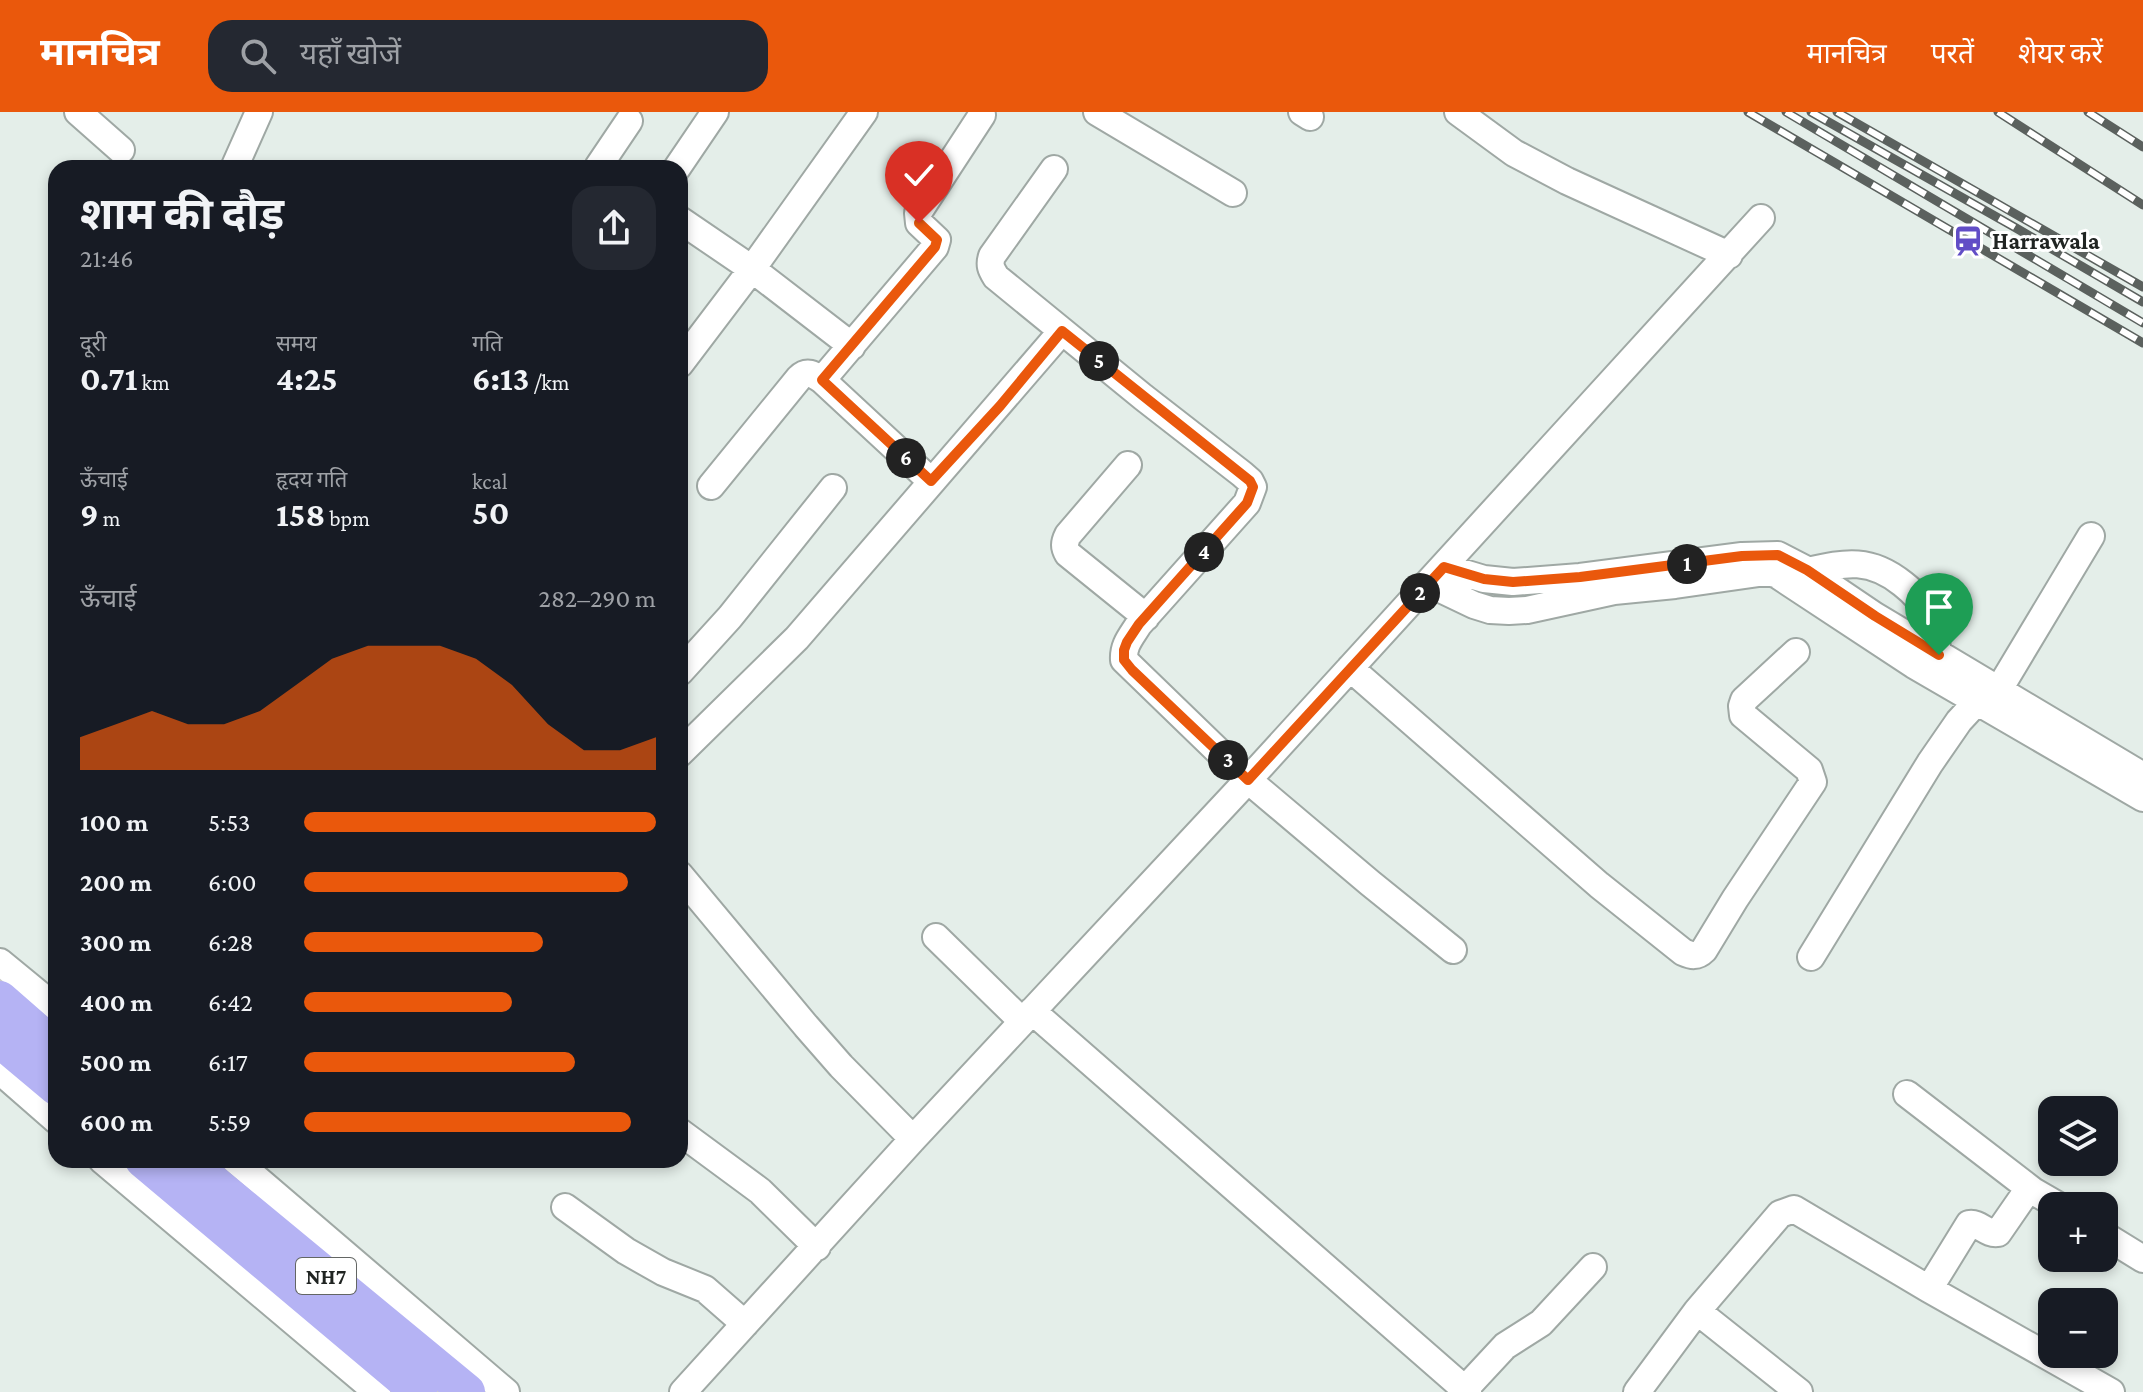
<!DOCTYPE html>
<html lang="hi">
<head>
<meta charset="utf-8">
<style>
  :root { --surface:#171b24; --page:#242831; --text:#f1f3f6; --muted:#9ea1a6; --accent:#ea580c }
  body { margin:0; font-family:"Crimson Pro","Noto Sans Devanagari",serif; background:var(--page); color:var(--text); height:100vh; display:flex; flex-direction:column; font-size:30px; white-space:nowrap }
  * { box-sizing:border-box; margin:0 }
  p { font-size:26px; color:var(--muted) }
  .icon { flex:none; width:44px; height:44px; fill:none; stroke:currentColor; stroke-width:2; stroke-linecap:round; stroke-linejoin:round }
  .map { position:relative; flex:1; overflow:hidden }
  .side { position:absolute; left:48px; top:48px; width:640px; height:1008px; display:flex; flex-direction:column; background:var(--surface); border-radius:24px; box-shadow:0 4px 12px #0003 }
  .side>* { flex:none }
  .fabs { position:absolute; left:2038px; top:984px; display:grid; gap:16px }
  .fabs a { display:grid; place-items:center; width:80px; height:80px; border-radius:16px; background:var(--surface); box-shadow:0 4px 12px #0003; font-size:40px }
  .pin { position:absolute; display:grid; place-items:center; width:68px; height:68px; color:#fff; margin:-82px -34px; border-radius:50% 50% 50% 0; rotate:-45deg; box-shadow:0 0 8px #0007 }
  .pin .icon { rotate:45deg }
  .km { position:absolute; width:40px; height:40px; margin:-20px; border-radius:50%; background:#222; color:#fff; font-size:22px; line-height:40px; text-align:center }
  .round { display:grid; place-items:center; flex:none; width:84px; height:84px; border-radius:24px; background:var(--page) }
  .summary { display:flex; align-items:center; justify-content:space-between; height:136px; padding:0 32px }
  h1 { font-size:44px; font-weight:700; line-height:60px }
  .figures { display:grid; grid-template-columns:repeat(3,1fr); gap:12px; height:136px; padding:8px 32px }
  .figures div { display:grid; align-content:center }
  .figures b { font-size:34px; font-weight:700 }
  .figures small { font-size:22px; font-weight:400 }
  .figures p { font-size:22px }
  .chart { height:224px; padding:16px 32px }
  .chart p { display:flex; justify-content:space-between }
  .chart svg { width:100%; height:144px; margin-top:8px; fill:var(--accent); opacity:.7 }
  ul { padding:0 32px; list-style:none; font-size:26px }
  li { display:grid; grid-template-columns:128px 96px 1fr; align-items:center; height:60px }
  li i { height:20px; border-radius:10px; background:var(--accent) }
  header { display:flex; align-items:center; gap:48px; box-sizing:border-box; height:112px; padding:0 40px; background:var(--accent); color:#fff }
  header strong { font-size:38px }
  nav { display:flex; gap:44px; margin-inline-start:auto; font-size:28px }
  .search { width:560px; height:72px; background:var(--page); display:flex; align-items:center; gap:20px; box-sizing:border-box; padding:0 28px; border-radius:24px; color:var(--muted); font-size:30px }
  .map>svg:first-child { display:block }
  .lines { fill:none; stroke-linecap:round; stroke-linejoin:round }
  .minor-casing { stroke:#9fa8a4; stroke-width:30 }
  .highway-casing { stroke:#c9caca; stroke-width:40 }
  .minor { stroke:#fff; stroke-width:26 }
  .highway { stroke:#b5b3f4; stroke-width:36 }
  .rail-casing { stroke:#5b615e; stroke-width:9 }
  .rail { stroke:#fff; stroke-width:6; stroke-dasharray:18; stroke-linecap:butt }
  .route-casing { stroke:#fff; stroke-width:16 }
  .route { stroke:#ea580c; stroke-width:10 }
  .labels { text-anchor:middle; stroke-width:6; stroke-linejoin:round; paint-order:stroke }
  .shield { fill:#fff; stroke:#636664; stroke-width:2 }
  .shield-label { font-size:22px; font-weight:bold; fill:#202422 }
  .poi-label { font-size:24px; font-weight:bold; fill:#202422; stroke:#fff; text-anchor:start }
</style>
</head>
<body>
<header>
<strong>मानचित्र</strong>
<div class="search"><svg class="icon" aria-label="search" viewBox="0 0 24 24"><circle cx="10" cy="10" r="6"/><path d="M15 15l6 6"/></svg>यहाँ खोजें</div>
<nav><a>मानचित्र</a><a>परतें</a><a>शेयर करें</a></nav>
</header>
<div class="map">
<svg width="2143" height="1280" viewBox="0 0 2143 1280">
  <rect width="100%" height="100%" fill="#e4eee9"/>
  <g class="lines">
    <g class="minor-casing">
      <path id="minor" d="M78 0 121 38
        M1097 0 1233 81
        M1302 0 1310 5
        M1458 0 1514 41 1567 69 1729 143
        M598 55 629 9
        M234 56 259 0
        M677 56 715 0
        M1054 57 992 144C989 153 991 157 996 165L1143 285 1242 362 1250 369 1253 375 1247 391 1139 512C1131 525 1123 533 1124 548L1248 668 1370 771 1453 838
        M680 108 752 157 852 234
        M680 252 752 157 864 0
        M822 268 935 135 937 128 919 111 918 101 982 3
        M1128 353 1068 423C1064 431 1064 435 1068 442L1146 505
        M711 374 799 266C807 258 813 262 822 268L931 369
        M1444 455 1484 467 1513 470 1580 465 1742 444 1778 443 1807 458 1875 504 2143 664
        M1808 459C1846 450 1871 446 1903 472 1913 480 1922 488 1927 500 1933 514 1935 529 1939 543
        M1428 471 1474 493 1490 498 1509 499 1527 498 1614 479 1675 473 1766 460 1776 462 1914 553 2143 686
        M1350 556 1599 773 1683 840C1692 844 1697 845 1704 838L1735 787 1813 670 1809 658 1743 603 1742 594 1744 588 1796 540
        M680 560 730 505 833 376
        M680 641 797 526 1062 219
        M680 763 806 914 841 954 913 1027
        M936 825 1022 909
        M1811 845 1930 651 1959 609 1971 596 1998 579 2091 424
        M0 850 56 896
        M1032 899 1468 1280
        M0 959 56 1008
        M1907 982 2033 1079
        M680 1020 760 1079 817 1135
        M102 1048 377 1280
        M235 1048 506 1280
        M565 1095 626 1139 663 1160 705 1177 745 1212
        M2104 1123 2143 1147
        M1929 1177 1969 1112C1979 1110 1987 1123 1998 1121L2025 1082 2033 1079 2059 1094
        M1697 1199 1799 1280
        M1465 1277 1505 1234 1541 1211 1593 1155
        M683 1280 913 1027 1248 668 1761 106
        M1637 1280 1697 1199 1780 1102 1794 1097 1929 1177 2111 1280"/>
    </g>
    <g class="highway-casing">
      <path id="highway" d="M0 887 56 936
        M0 928 56 975
        M143 1048 419 1280
        M186 1048 467 1280"/>
    </g>
    <use href="#minor" class="minor"/>
    <use href="#highway" class="highway"/>
    <g class="rail-casing">
      <path id="rail" d="M1748 0 2143 231
        M1786 0 2143 211
        M1811 0 2016 116 2143 190
        M1837 0 2143 175
        M1998 0 2143 93
        M2088 0 2143 35"/>
    </g>
    <use href="#rail" class="rail"/>
  </g>
  <g class="lines">
    <g class="route-casing">
      <path id="route" d="M919 111 937 128 935 135 822 268 931 369 1000 294 1062 219 1250 369 1253 375 1247 391 1139 512 1127 530 1124 538V548L1132 558 1248 668 1444 455 1484 467 1513 470 1580 465 1742 444 1778 443 1807 458 1875 504 1939 543"/>
    </g>
    <use href="#route" class="route"/>
  </g>
  <defs>
    <g id="station-bare" transform="scale(2.4)"><path d="M-3-6H3Q5-6 5-4V2Q5 4 3 4L4.5 6H3L1.5 4h-3L-3 6H-4.5L-3 4Q-5 4-5 2V-4Q-5-6-3-6ZM-3.5-4v3h7v-3ZM-3.5 1v1.5H-2V1ZM2 1v1.5H3.5V1Z" fill="#614dc6" stroke="#fff" stroke-width="2.5" paint-order="stroke"/></g>
  </defs>
  <g fill-rule="evenodd">
    <use href="#station-bare" x="1968" y="129"/>
  </g>
  <g class="labels">
    <rect class="shield" x="296" y="1146" width="60" height="36" rx="6"/>
    <g class="shield-label">
      <text x="326" y="1172">NH7</text>
    </g>
    <g class="poi-label">
      <text x="1992" y="137">Harrawala</text>
    </g>
  </g>
</svg>
<div class="fabs">
<a><svg class="icon" aria-label="layers" viewBox="0 0 24 24"><path d="M12 4l9 5-9 5-9-5zM3 14l9 5 9-5"/></svg></a>
<a>+</a>
<a>−</a>
</div>
<div class="pin" style="left:1939px;top:543px;background:#1e9e55"><svg class="icon" aria-label="arrive" viewBox="0 0 24 24"><path d="M6 21V4h12l-3 4 3 4H6"/></svg></div>
<div class="pin" style="left:919px;top:111px;background:#d93025"><svg class="icon" aria-label="check" viewBox="0 0 24 24"><path d="M5 12l5 5 9-10"/></svg></div>
<b class="km" style="left:1687px;top:452px">1</b>
<b class="km" style="left:1420px;top:481px">2</b>
<b class="km" style="left:1228px;top:648px">3</b>
<b class="km" style="left:1204px;top:440px">4</b>
<b class="km" style="left:1099px;top:249px">5</b>
<b class="km" style="left:906px;top:346px">6</b>
<section class="side">
<div class="summary"><div><h1>शाम की दौड़</h1><p>21:46</p></div><a class="round"><svg class="icon" aria-label="share" viewBox="0 0 24 24"><path d="M12 15V3M7 8l5-5 5 5M5 13v7h14v-7"/></svg></a></div>
<div class="figures">
<div><p>दूरी</p><b>0.71<small> km</small></b></div>
<div><p>समय</p><b>4:25</b></div>
<div><p>गति</p><b>6:13<small> /km</small></b></div>
</div>
<div class="figures">
<div><p>ऊँचाई</p><b>9<small> m</small></b></div>
<div><p>हृदय गति</p><b>158<small> bpm</small></b></div>
<div><p>kcal</p><b>50</b></div>
</div>
<div class="chart"><p><span>ऊँचाई</span>282–290 m</p>
<svg viewBox="0 0 160 44" preserveAspectRatio="none"><path d="M0 44V34L10 30L20 26L30 30L40 30L50 26L60 18L70 10L80 6L90 6L100 6L110 10L120 18L130 30L140 38L150 38L160 34V44z"/></svg>
</div>
<ul>
<li><b>100 m</b>5:53<i style="width:100%"></i></li>
<li><b>200 m</b>6:00<i style="width:92%"></i></li>
<li><b>300 m</b>6:28<i style="width:68%"></i></li>
<li><b>400 m</b>6:42<i style="width:59%"></i></li>
<li><b>500 m</b>6:17<i style="width:77%"></i></li>
<li><b>600 m</b>5:59<i style="width:93%"></i></li>
</ul>
</section>
</div>
</body>
</html>
